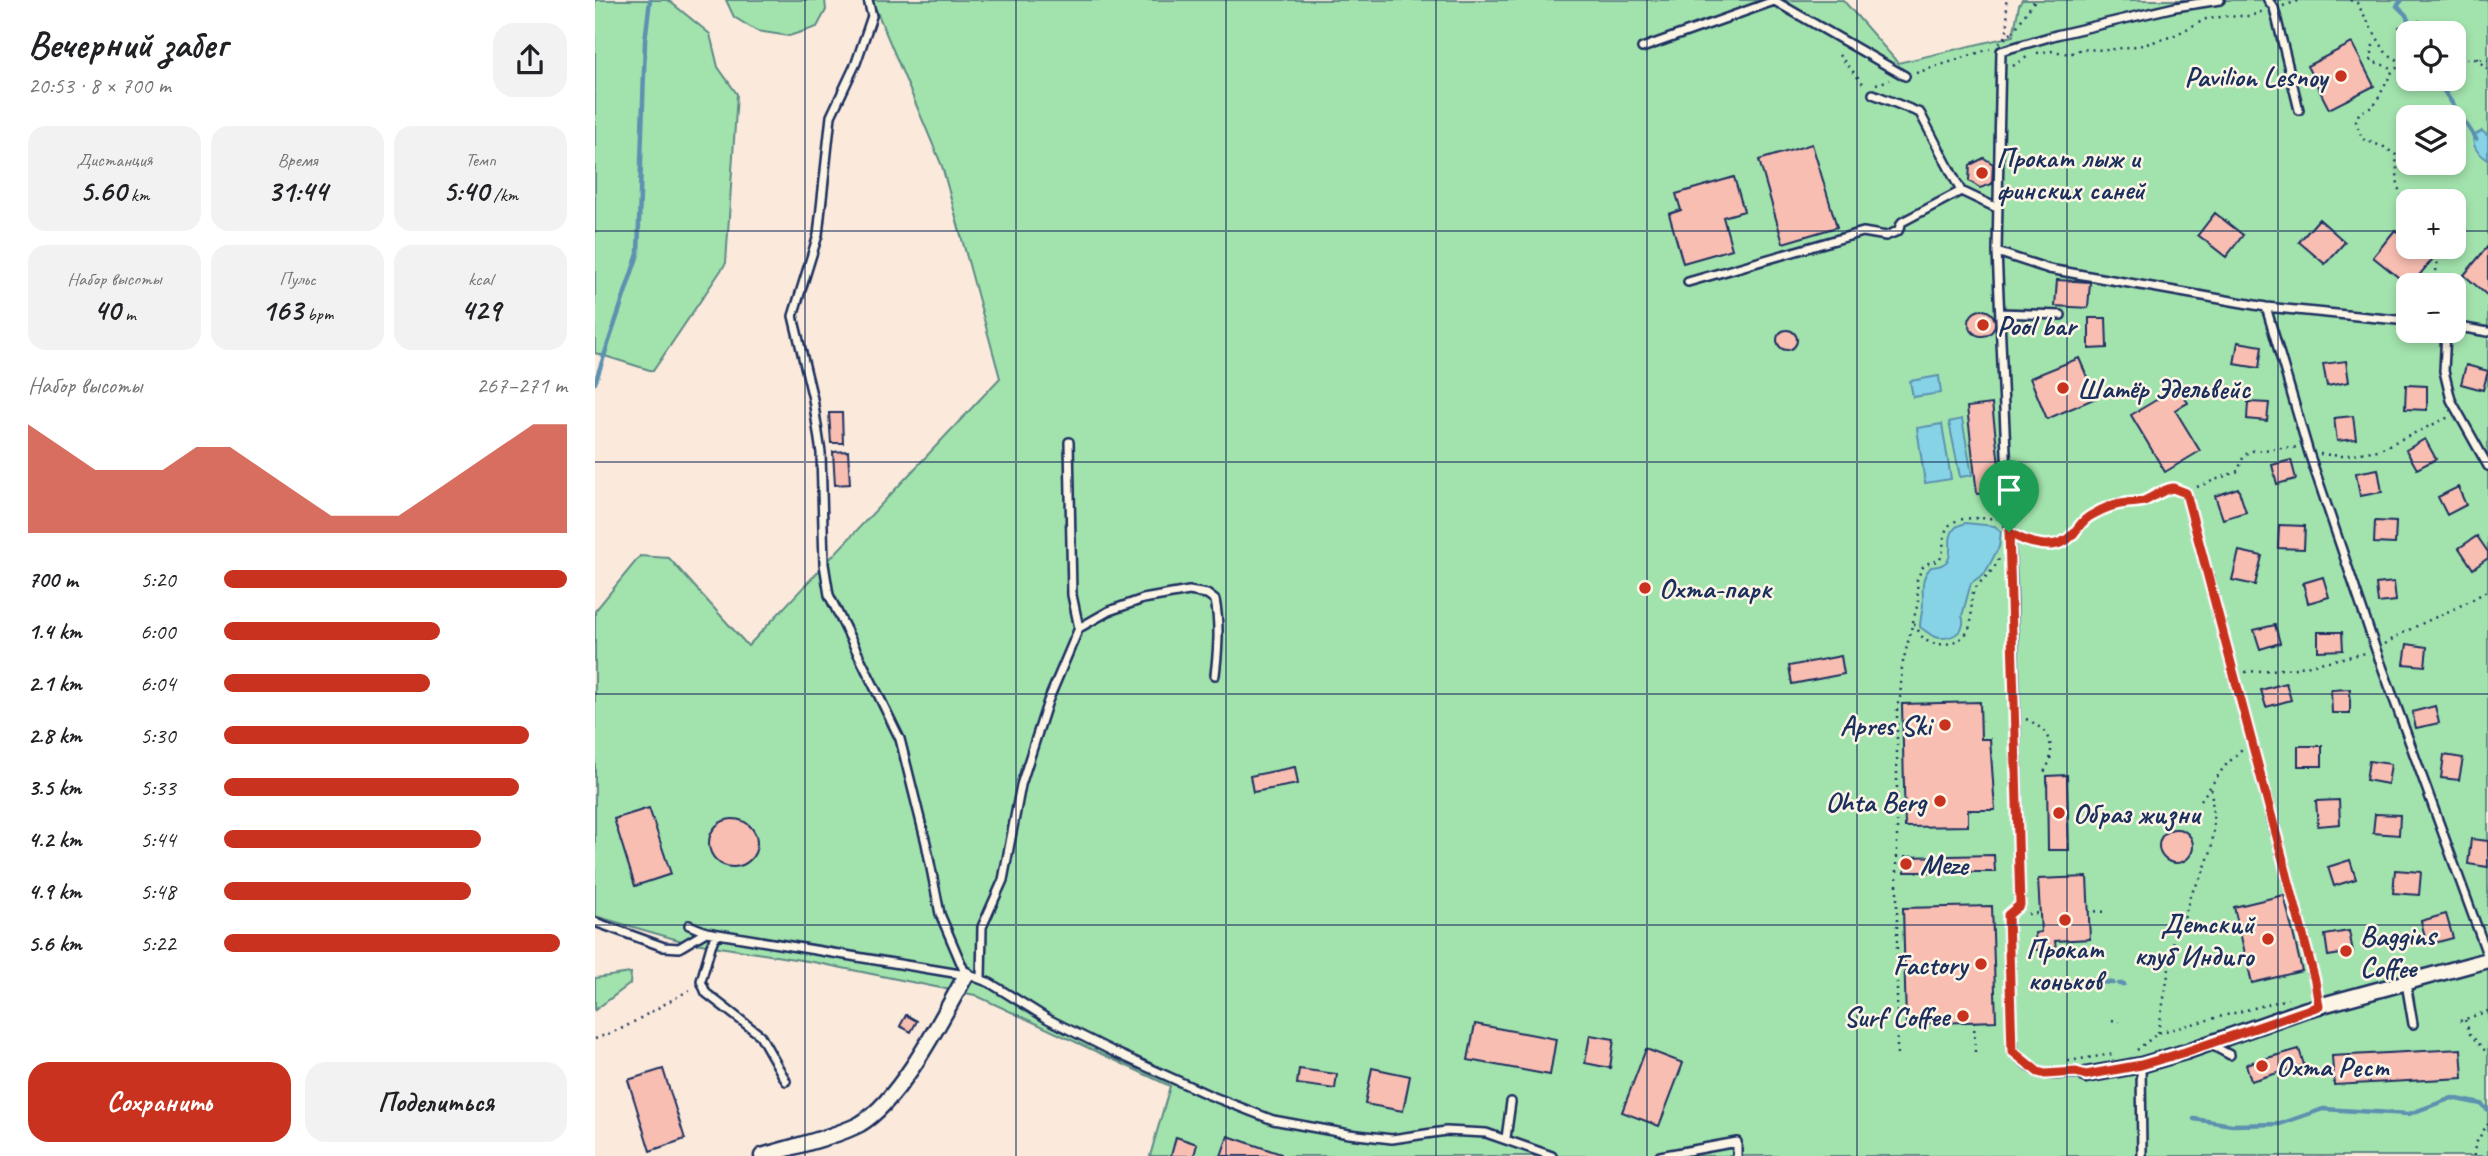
<!DOCTYPE html>
<html lang="ru">
<head>
<meta charset="utf-8">
<style>
  :root { --surface:#fff; --page:#f2f2f2; --text:#202124; --muted:#757577; --accent:#c8321e }
  body { margin:0; font-family:Caveat,sans-serif; background:var(--page); color:var(--text); height:100vh; display:flex; flex-direction:column; font-size:26px; white-space:nowrap }
  * { box-sizing:border-box; margin:0 }
  p { font-size:23px; color:var(--muted) }
  .icon { flex:none; width:38px; height:38px; fill:none; stroke:currentColor; stroke-width:2; stroke-linecap:round; stroke-linejoin:round }
  .map { position:relative; flex:1; overflow:hidden }
  .details { display:flex; flex-direction:column; background:var(--surface); width:595px }
  .details>* { flex:none }
  .fabs { position:absolute; left:1801px; top:21px; display:grid; gap:14px }
  .fabs a { display:grid; place-items:center; width:70px; height:70px; border-radius:14px; background:var(--surface); box-shadow:0 4px 10px #0003; font-size:35px }
  .pin { position:absolute; display:grid; place-items:center; width:60px; height:60px; color:#fff; margin:-72px -30px; border-radius:50% 50% 50% 0; rotate:-45deg; box-shadow:0 0 7px #0007 }
  .pin .icon { rotate:45deg }
  .round { display:grid; place-items:center; flex:none; width:74px; height:74px; border-radius:21px; background:var(--page) }
  .summary { display:flex; align-items:center; justify-content:space-between; height:119px; padding:0 28px }
  h1 { font-size:38px; font-weight:700; line-height:52px }
  .stats { display:grid; grid-template-columns:repeat(3,1fr); gap:10px; height:119px; padding:7px 28px }
  .stats div { display:grid; align-content:center; border-radius:18px; background:var(--page); text-align:center }
  .stats b { font-size:30px; font-weight:700 }
  .stats small { font-size:19px; font-weight:400 }
  .stats p { font-size:19px }
  .chart { height:196px; padding:14px 28px }
  .chart p { display:flex; justify-content:space-between }
  .chart svg { width:100%; height:126px; margin-top:7px; fill:var(--accent); opacity:.7 }
  .action { display:flex; gap:14px; margin-top:auto; padding:14px 28px }
  .action a { flex:1; height:80px; border-radius:21px; background:var(--accent); color:#fff; font-size:28px; font-weight:700; line-height:80px; text-align:center }
  .action a+a { background:var(--page); color:var(--text) }
  ul { padding:0 28px; list-style:none; font-size:23px }
  li { display:grid; grid-template-columns:112px 84px 1fr; align-items:center; height:52px }
  li i { height:18px; border-radius:9px; background:var(--accent) }
  main { display:flex; flex:1; min-height:0 }
  .map>svg:first-child { display:block }
  .green { fill:#a2e3ad; stroke:#5e8986; stroke-width:2; fill-rule:evenodd }
  .water { fill:#86d3e6; stroke:#5b91b0; stroke-width:2 }
  .lines { fill:none; stroke-linecap:round; stroke-linejoin:round }
  .stream { stroke:#5b91b0; stroke-width:4.5 }
  .building { fill:#f9beb2; stroke:#1b2f5e; stroke-width:2 }
  .service-casing { stroke:#1b2f5e; stroke-width:12 }
  .minor-casing { stroke:#1b2f5e; stroke-width:19 }
  .path { stroke:#1b2f5e; stroke-width:2.5; stroke-dasharray:2 5; stroke-linecap:butt }
  .service { stroke:#fcf5e5; stroke-width:7 }
  .minor { stroke:#fcf5e5; stroke-width:14 }
  .path-bridge { stroke:#1b2f5e; stroke-width:2.5; stroke-dasharray:2 5; stroke-linecap:butt }
  .route-casing { stroke:#fff; stroke-width:14 }
  .route { stroke:#c8321e; stroke-width:9 }
  .grid { fill:none; stroke:#1b2f5e; stroke-width:2; stroke-opacity:0.55 }
  .poi-dot { fill:#c8321e; stroke:#fcf5e5; stroke-width:2.5 }
  .labels { text-anchor:middle; stroke-width:5; stroke-linejoin:round; paint-order:stroke }
  .poi-label { font-size:28px; font-weight:bold; fill:#1b2f5e; stroke:#fcf5e5; text-anchor:start }
</style>
</head>
<body>
<main>
<section class="details">
<div class="summary"><div><h1>Вечерний забег</h1><p>20:53 · 8 × 700 m</p></div><a class="round"><svg class="icon" aria-label="share" viewBox="0 0 24 24"><path d="M12 15V3M7 8l5-5 5 5M5 13v7h14v-7"/></svg></a></div>
<div class="stats">
<div><p>Дистанция</p><b>5.60<small> km</small></b></div>
<div><p>Время</p><b>31:44</b></div>
<div><p>Темп</p><b>5:40<small> /km</small></b></div>
</div>
<div class="stats">
<div><p>Набор высоты</p><b>40<small> m</small></b></div>
<div><p>Пульс</p><b>163<small> bpm</small></b></div>
<div><p>kcal</p><b>429</b></div>
</div>
<div class="chart"><p><span>Набор высоты</span>267–271 m</p>
<svg viewBox="0 0 160 44" preserveAspectRatio="none"><path d="M0 44V6L10 14L20 22L30 22L40 22L50 14L60 14L70 22L80 30L90 38L100 38L110 38L120 30L130 22L140 14L150 6L160 6V44z"/></svg>
</div>
<ul>
<li><b>700 m</b>5:20<i style="width:100%"></i></li>
<li><b>1.4 km</b>6:00<i style="width:63%"></i></li>
<li><b>2.1 km</b>6:04<i style="width:60%"></i></li>
<li><b>2.8 km</b>5:30<i style="width:89%"></i></li>
<li><b>3.5 km</b>5:33<i style="width:86%"></i></li>
<li><b>4.2 km</b>5:44<i style="width:75%"></i></li>
<li><b>4.9 km</b>5:48<i style="width:72%"></i></li>
<li><b>5.6 km</b>5:22<i style="width:98%"></i></li>
</ul>
<div class="action"><a>Сохранить</a><a>Поделиться</a></div>
</section>
<div class="map">
<svg width="1893" height="1156" viewBox="0 0 1893 1156">
  <rect width="100%" height="100%" fill="#fbeadb"/>
  <filter id="ink" filterUnits="userSpaceOnUse"><feTurbulence type="fractalNoise" baseFrequency=".0143" numOctaves="2"/><feDisplacementMap in="SourceGraphic" scale="14" xChannelSelector="R" yChannelSelector="G"/><feConvolveMatrix kernelMatrix="1 2 1 2 8 2 1 2 1" color-interpolation-filters="sRGB"/></filter>
  <g filter="url(#ink)">
    <path class="green" d="M0 0H73L115 34 123 67 142 94 131 263 58 371 0 353Z
      M131 0H230L231 10 222 27 194 36 162 31 139 17Z
      M277 0H1248L1303 63 1418 36 1424 5 1427 0H1893V1156H555L575 1086 380 995 218 962 87 941 0 916V611L45 556 74 558 153 646 405 378 347 166ZM1813 33H1858V79H1813ZM1813 117H1858V163H1813ZM1813 201H1858V247H1813ZM1813 285H1858V331H1813Z
      M36 973 35 984 0 1010V978Z"/>
    <path class="water" d="M1887 131 1893 136V160C1883 153 1878 149 1878 136Z
      M1344 376 1346 393 1318 397 1315 381Z
      M1367 419 1377 475 1365 477 1354 422Z
      M1347 424 1356 479 1330 483 1322 428Z
      M1370 523 1400 526 1406 532 1404 547 1390 573 1376 583 1367 616C1372 629 1360 638 1347 638 1339 639 1331 631 1325 627 1325 619 1328 610 1328 602 1328 588 1325 579 1336 567 1368 565 1347 541 1360 528 1363 525 1367 525 1370 523Z"/>
    <g class="lines">
      <path class="stream" d="M1807 0 1802 6 1811 15 1818 33
        M1841 79 1881 139
        M0 383 43 254 50 41 55 0
        M1485 980 1487 981
        M1492 981 1518 983
        M1524 984H1529
        M1599 1119 1637 1125 1685 1124 1728 1109 1814 1114 1857 1098 1886 1104 1893 1110"/>
    </g>
    <path class="building" d="M1757 43 1779 86 1734 109 1712 66Z
      M1217 144 1242 227 1188 243 1164 160Z
      M1389 158 1398 164 1397 184 1385 188 1374 181 1375 165Z
      M1139 177 1149 211 1128 217 1137 249 1088 263 1074 214 1086 210 1081 194Z
      M1620 213 1648 235 1631 257 1603 235Z
      M1724 219 1750 242 1730 264 1704 242Z
      M1800 230 1813 241V247H1821L1837 260 1816 285H1813L1778 257Z
      M1893 246V296L1869 275Z
      M1462 280 1495 282 1493 308 1460 306Z
      M1374 323a13 13 0 1 1 26 0a13 13 0 1 1-26 0Z
      M1494 318H1511L1512 348 1494 349Z
      M1182 340a10 10 0 1 1 20 0a10 10 0 1 1-20 0Z
      M1643 342 1667 346 1664 368 1639 364Z
      M1484 358 1501 398 1452 419 1435 378Z
      M1751 361 1754 382 1732 386 1728 364Z
      M1871 365 1893 371 1888 390 1866 384Z
      M1811 385 1832 386V410L1810 409Z
      M1583 387 1593 403 1580 410 1605 451 1570 472 1536 415Z
      M1653 402 1674 403 1672 421 1652 419Z
      M1397 404 1407 491 1382 494 1372 407Z
      M234 413H247L248 443H236Z
      M1758 416 1761 439 1742 441 1739 418Z
      M1830 439 1841 459 1822 469 1811 450Z
      M253 451 255 484 240 485 238 452Z
      M1696 460 1701 479 1682 484 1677 465Z
      M1783 469 1787 492 1765 496 1761 473Z
      M1863 487 1871 505 1852 515 1843 497Z
      M1643 488 1651 512 1628 519 1620 496Z
      M1780 521 1801 522 1800 544 1779 543Z
      M1684 525 1710 526 1709 549 1683 548Z
      M1882 536 1893 552V558L1878 569 1864 548Z
      M1644 551 1667 556 1660 585 1637 580Z
      M1728 577 1734 597 1713 603 1708 583Z
      M1799 582 1801 601 1783 603 1781 584Z
      M1680 625 1685 643 1665 649 1659 630Z
      M1723 632H1747L1748 650 1723 651Z
      M1812 644 1832 647 1830 666 1809 664Z
      M1246 656 1249 674 1197 684 1194 666Z
      M1691 683 1696 700 1671 707 1666 690Z
      M1755 689V713H1737L1736 690Z
      M1385 702 1386 739H1395L1400 810H1373V826L1310 827 1307 704Z
      M1840 706 1844 723 1821 728 1817 712Z
      M1703 746H1727V766H1703Z
      M1849 755 1868 758 1864 780 1846 778Z
      M1774 761 1796 764 1793 784 1771 780Z
      M700 767 703 784 658 792 655 776Z
      M1472 775 1474 850H1453L1452 776Z
      M1744 800 1745 824 1723 826 1721 801Z
      M54 808 76 874 40 886 19 819Z
      M1780 814 1805 815 1804 835 1778 833Z
      M114 843a24 24 0 1 1 48 0a24 24 0 1 1-48 0Z
      M1564 846a17 17 0 1 1 34 0a17 17 0 1 1-34 0Z
      M1876 839 1893 841V867L1873 864Z
      M1399 855 1400 872H1310V857Z
      M1755 860 1761 879 1739 886 1733 867Z
      M1800 870 1826 872 1824 895 1798 893Z
      M1492 877 1495 939 1460 941 1461 949 1441 950 1440 933 1446 932 1443 879Z
      M1689 895 1707 971 1657 983 1639 907Z
      M1397 906 1401 1021 1311 1024 1308 908Z
      M1851 914 1858 938 1832 945 1826 921Z
      M1754 931 1758 952 1733 956 1730 935Z
      M311 1015 322 1021 316 1032 305 1026Z
      M880 1024 961 1039 955 1075 873 1060Z
      M995 1035 1019 1039 1015 1068 990 1063Z
      M1051 1049 1088 1063 1064 1126 1027 1112Z
      M1704 1049 1709 1065 1656 1081 1651 1064Z
      M1866 1049 1868 1078 1739 1085 1737 1056Z
      M777 1068 815 1076 808 1111 770 1104Z
      M68 1069 90 1139 55 1151 33 1080Z
      M704 1069 742 1074 740 1089 702 1084Z
      M633 1136 686 1154V1156H626Z
      M581 1137 602 1144 599 1156H576Z"/>
    <g class="lines">
      <g class="service-casing">
        <path id="service" d="M273 0 277 16 261 63 236 116 223 235 198 316 218 399 226 453 229 564 234 595 305 739 331 843 345 914 371 975
          M1178 0 1310 76
          M1673 0 1679 8 1704 110
          M1047 48 1179 1
          M1278 94 1325 113 1366 191
          M1402 252 1454 269 1671 307 1813 321
          M1093 282 1268 232 1291 236 1303 231 1307 222 1366 191 1402 208
          M1671 307 1714 453 1781 650 1893 957
          M1405 313 1466 315
          M1858 326 1893 332
          M1851 331 1849 371 1856 400 1893 466
          M474 442 477 595 484 628
          M1591 493 1720 981 1724 1005
          M0 922 69 947 84 948 111 932
          M94 925 111 932 377 976 395 983 453 1019 519 1052 614 1095 678 1120 754 1134 797 1139 851 1131 891 1133 957 1156
          M121 934 116 946 106 981 111 993 165 1035 191 1081
          M386 979 387 927 408 880 426 785 453 701 484 628 514 611 548 599 594 591 612 594 620 600C625 625 623 650 620 675
          M1811 983 1818 1024
          M1618 1042 1622 1048 1635 1055
          M1546 1065 1547 1156
          M1490 1075C1477 1071 1464 1076 1450 1074 1438 1073 1426 1058 1417 1051L1413 915 1425 905 1417 586 1402 252 1406 51 1461 35 1580 7 1625 0
          M911 1138 916 1102
          M1065 1156 1142 1142V1156"/>
      </g>
      <g class="minor-casing">
        <path id="minor" d="M1491 1075 1546 1065 1590 1052 1709 1010 1893 960
          M167 1156C195 1147 241 1137 265 1124 306 1100 348 1016 371 975"/>
      </g>
      <path class="path" d="M1755 0 1762 3 1791 53 1808 63 1813 58
        M1688 6 1706 0
        M1824 20 1829 33
        M1804 26 1813 54
        M1418 32 1440 0
        M1410 38 1413 26 1411 0
        M1778 45 1776 61 1800 69
        M1442 53 1457 51 1475 54 1486 49 1513 50 1548 45 1578 36 1611 19 1632 16H1656L1668 11
        M1858 54 1873 59 1893 60
        M1244 55 1271 87
        M1881 58 1893 70
        M1808 63 1797 72 1779 106 1764 113 1761 122 1767 139 1789 147 1801 155 1803 187 1813 216
        M1418 66 1435 55
        M1321 73 1395 49
        M1281 84 1295 80
        M1839 285 1843 258 1840 247
        M1725 454 1747 456 1783 450 1854 417
        M1602 487 1643 471 1649 455 1657 451 1698 447 1702 448
        M1519 506 1525 494
        M1426 540 1436 544H1466L1478 535 1485 523 1498 514 1531 503 1547 502 1570 489H1580
        M1319 624C1322 628 1325 634 1328 638 1341 650 1370 644 1375 626 1378 616 1375 604 1378 593 1382 581 1398 575 1404 558
        M1790 644C1822 622 1860 612 1893 590
        M1650 672 1701 668 1771 653
        M1431 719C1456 730 1464 752 1447 775
        M1606 800 1629 767 1647 749
        M1493 911 1514 912
        M1433 914 1445 913
        M1517 1020 1524 1022
        M1870 1020 1875 1034 1893 1054
        M1865 1021 1893 1011
        M1379 1022 1380 1052
        M1563 1033 1580 934 1589 919 1595 896 1607 875 1616 851 1619 829 1616 784
        M0 1039 28 1028 96 989
        M1542 1050 1563 1033 1693 999
        M1302 1054V705L1305 700 1307 666 1323 602 1322 579 1328 567 1335 562 1344 561C1350 551 1347 545 1350 534 1354 512 1388 520 1404 518
        M1473 1061 1518 1054
        M1879 1156 1880 1145 1893 1123"/>
      <use href="#service" class="service"/>
      <use href="#minor" class="minor"/>
      <path class="path-bridge" d="M1404 43 1418 32"/>
    </g>
  </g>
  <g class="lines" filter="url(#ink)">
    <g class="route-casing">
      <path id="route" d="M1578 488 1591 493 1720 981 1724 1006 1590 1052 1546 1065 1491 1075 1481 1072 1450 1074 1443 1072 1417 1051 1413 915 1425 905 1414 532C1432 544 1462 553 1478 534 1485 526 1487 520 1497 515 1507 509 1521 504 1532 503 1538 502 1543 503 1549 501 1559 497 1566 490 1578 488Z"/>
    </g>
    <use href="#route" class="route"/>
  </g>
  <path class="grid" d="M210 0V1156M421 0V1156M631 0V1156M841 0V1156M1052 0V1156M1262 0V1156M1472 0V1156M1683 0V1156M0 231H1813M1858 231H1893M0 462H1893M0 694H1893M0 925H1893"/>
  <g class="poi-dot">
    <circle cx="1746" cy="76" r="7"/>
    <circle cx="1387" cy="173" r="7"/>
    <circle cx="1388" cy="325" r="7"/>
    <circle cx="1468" cy="388" r="7"/>
    <circle cx="1050" cy="588" r="7"/>
    <circle cx="1350" cy="725" r="7"/>
    <circle cx="1345" cy="801" r="7"/>
    <circle cx="1464" cy="813" r="7"/>
    <circle cx="1311" cy="864" r="7"/>
    <circle cx="1470" cy="920" r="7"/>
    <circle cx="1673" cy="939" r="7"/>
    <circle cx="1751" cy="951" r="7"/>
    <circle cx="1386" cy="964" r="7"/>
    <circle cx="1368" cy="1016" r="7"/>
    <circle cx="1667" cy="1066" r="7"/>
  </g>
  <g class="labels">
    <g class="poi-label">
      <text x="1732" y="86" text-anchor="end">Pavilion Lesnoy</text>
      <text x="1401" y="167">Прокат лыж и<tspan x="1401" dy="32">финских саней</tspan></text>
      <text x="1402" y="335">Pool bar</text>
      <text x="1482" y="398">Шатёр Эдельвейс</text>
      <text x="1064" y="598">Охта-парк</text>
      <text x="1336" y="735" text-anchor="end">Apres Ski</text>
      <text x="1331" y="811" text-anchor="end">Ohta Berg</text>
      <text x="1478" y="823">Образ жизни</text>
      <text x="1325" y="874">Meze</text>
      <text x="1659" y="933" text-anchor="end">Детский<tspan x="1659" dy="32">клуб Индиго</tspan></text>
      <text x="1765" y="945">Baggins<tspan x="1765" dy="32">Coffee</tspan></text>
      <text x="1470" y="958" text-anchor="middle">Прокат<tspan x="1470" dy="32">коньков</tspan></text>
      <text x="1372" y="974" text-anchor="end">Factory</text>
      <text x="1354" y="1026" text-anchor="end">Surf Coffee</text>
      <text x="1681" y="1076">Охта Рест</text>
    </g>
  </g>
</svg>
<div class="fabs">
<a><svg class="icon" aria-label="locate" viewBox="0 0 24 24"><circle cx="12" cy="12" r="6"/><path d="M12 2v4M12 18v4M2 12h4M18 12h4"/></svg></a>
<a><svg class="icon" aria-label="layers" viewBox="0 0 24 24"><path d="M12 4l9 5-9 5-9-5zM3 14l9 5 9-5"/></svg></a>
<a>+</a>
<a>−</a>
</div>
<div class="pin" style="left:1414px;top:532px;background:#1e9e55"><svg class="icon" aria-label="arrive" viewBox="0 0 24 24"><path d="M6 21V4h12l-3 4 3 4H6"/></svg></div>
</div>
</main>
</body>
</html>
